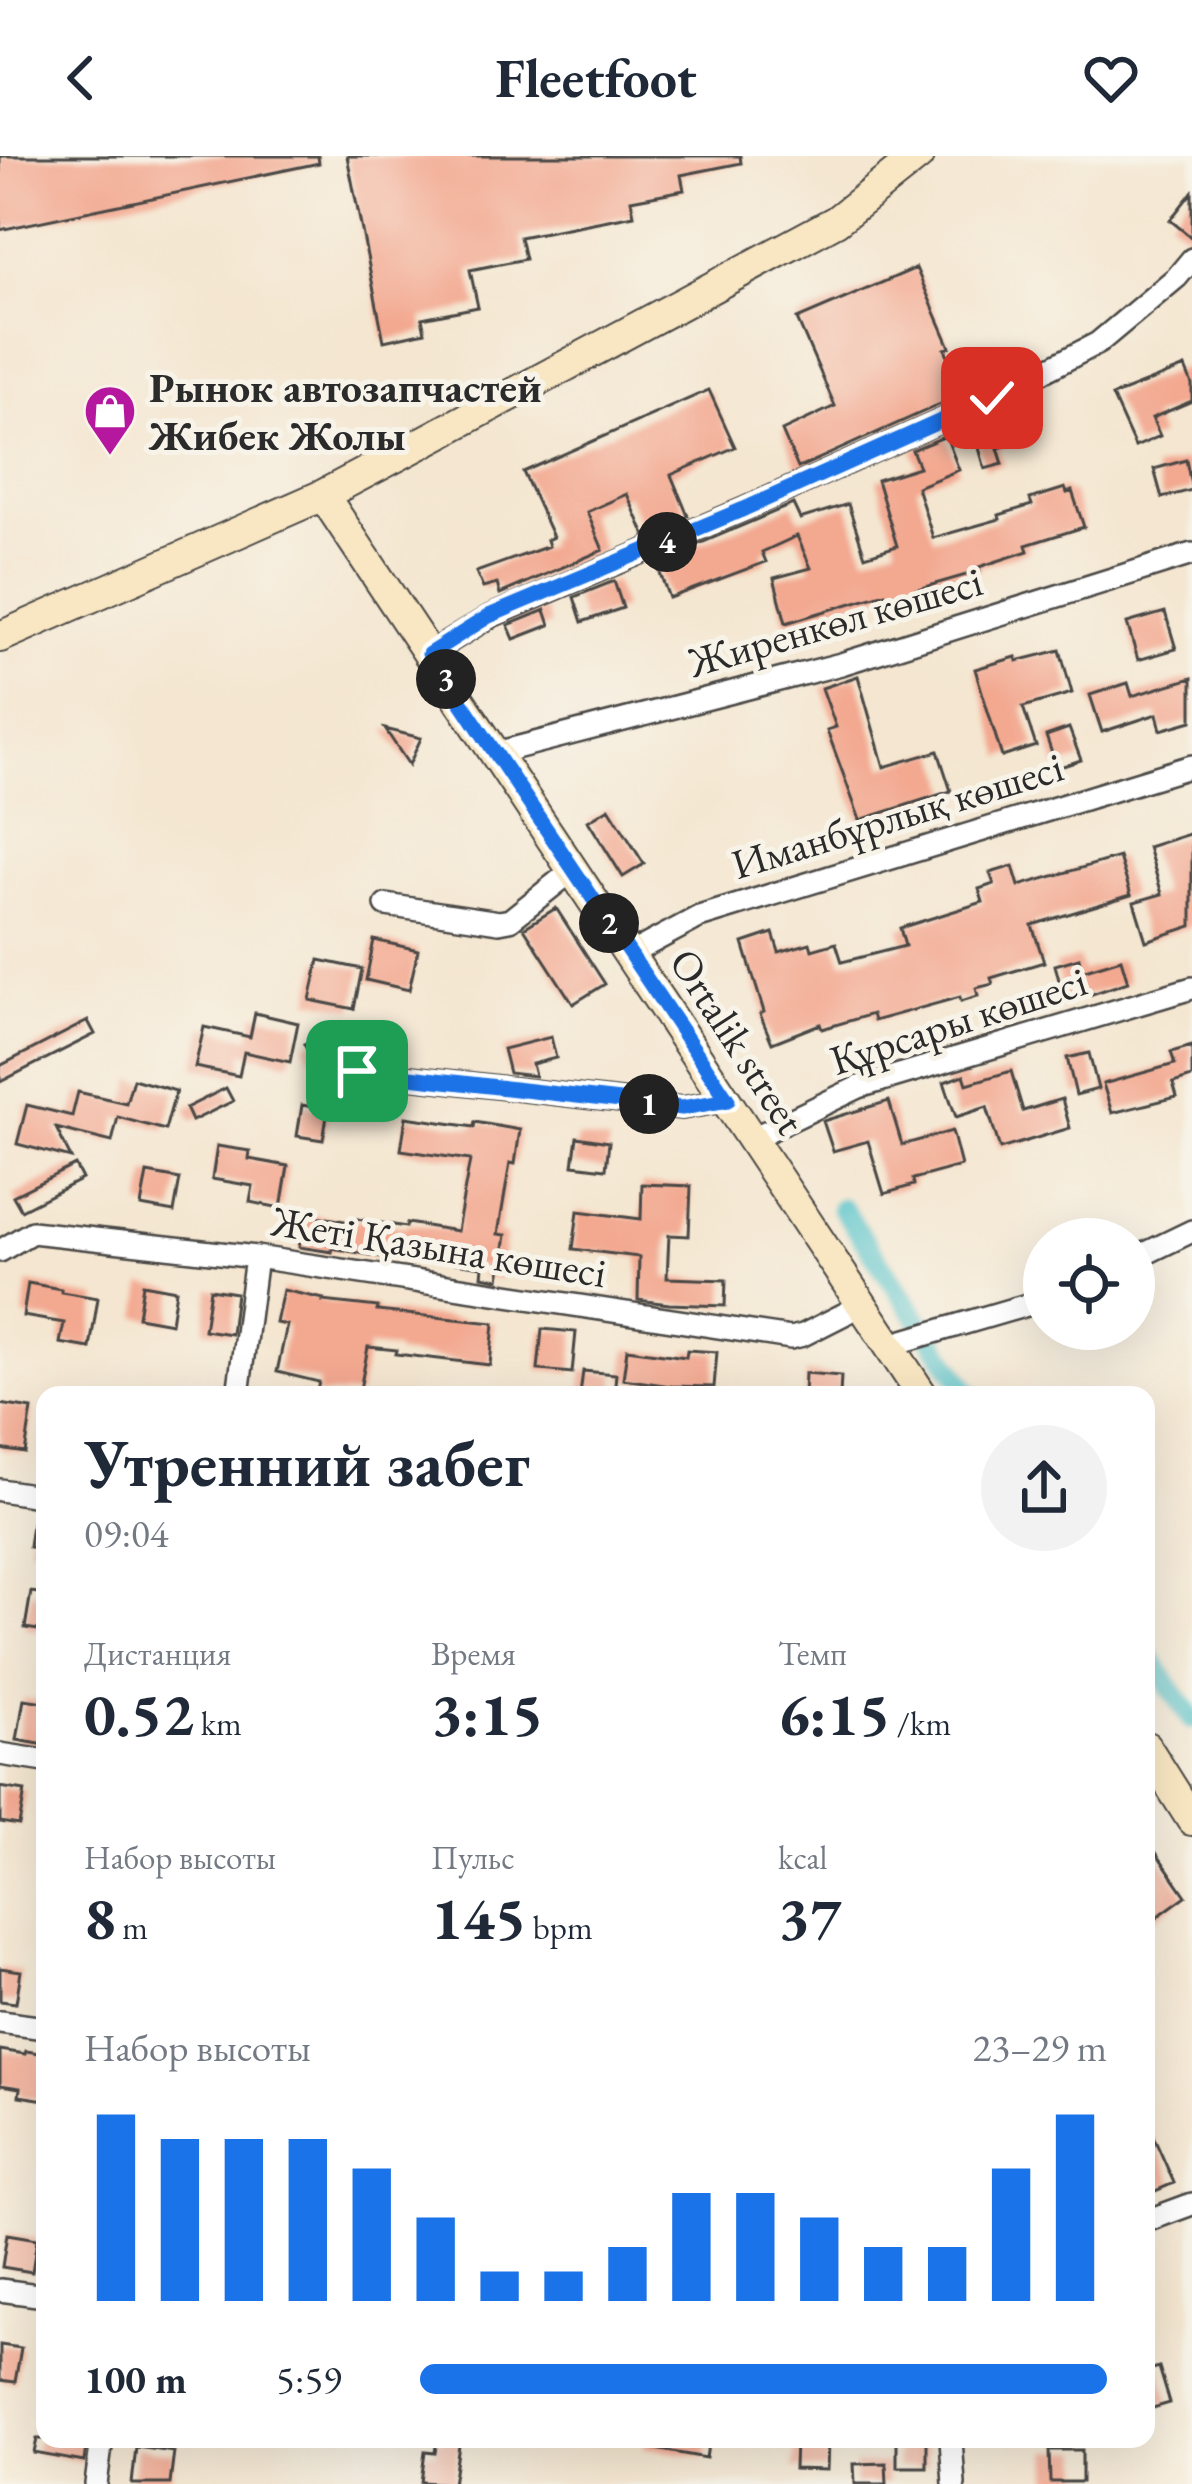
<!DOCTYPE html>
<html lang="ru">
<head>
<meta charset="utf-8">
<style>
  :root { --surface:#fff; --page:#f2f2f3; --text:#1f2937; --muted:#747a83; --accent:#1a73e8 }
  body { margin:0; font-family:"EB Garamond",serif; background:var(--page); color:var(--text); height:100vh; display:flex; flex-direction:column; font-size:45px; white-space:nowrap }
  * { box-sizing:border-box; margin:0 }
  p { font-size:39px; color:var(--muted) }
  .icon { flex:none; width:66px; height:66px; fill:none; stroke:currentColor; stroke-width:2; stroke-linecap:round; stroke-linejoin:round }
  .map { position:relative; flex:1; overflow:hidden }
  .sheet { position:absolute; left:36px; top:1230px; width:1119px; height:1062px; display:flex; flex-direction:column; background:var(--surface); border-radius:24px; box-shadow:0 12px 48px #0002 }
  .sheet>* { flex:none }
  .fabs { position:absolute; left:1023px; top:1062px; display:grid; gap:24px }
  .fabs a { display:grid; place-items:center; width:132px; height:132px; border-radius:50%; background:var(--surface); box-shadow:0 12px 48px #0002; font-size:60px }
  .pin { position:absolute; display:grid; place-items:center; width:102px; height:102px; color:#fff; margin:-51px; border-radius:24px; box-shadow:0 6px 18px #0006 }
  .km { position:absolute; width:60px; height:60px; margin:-30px; border-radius:50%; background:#222; color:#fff; font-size:33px; line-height:60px; text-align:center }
  .round { display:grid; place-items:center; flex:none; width:126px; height:126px; border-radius:63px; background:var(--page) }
  .headline { display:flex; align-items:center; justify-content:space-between; height:204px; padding:0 48px }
  h1 { font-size:66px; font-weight:700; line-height:90px }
  .metrics { display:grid; grid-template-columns:repeat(3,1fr); gap:18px; height:204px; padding:12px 48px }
  .metrics div { display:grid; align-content:center }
  .metrics b { font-size:60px; font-weight:700 }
  .metrics small { font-size:33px; font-weight:400 }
  .metrics p { font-size:33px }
  .chart { height:336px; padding:24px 48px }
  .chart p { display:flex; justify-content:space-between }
  .chart svg { width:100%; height:216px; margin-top:12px; stroke:var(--accent); stroke-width:6 }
  ul { padding:0 48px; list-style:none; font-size:39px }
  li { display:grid; grid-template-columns:192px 144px 1fr; align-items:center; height:90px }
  li i { height:30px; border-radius:15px; background:var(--accent) }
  header { display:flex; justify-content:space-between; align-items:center; height:156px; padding:0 48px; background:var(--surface); font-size:54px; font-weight:700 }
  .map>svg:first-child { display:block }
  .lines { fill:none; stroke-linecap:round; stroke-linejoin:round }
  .canal { stroke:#55c3cb; stroke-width:21 }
  .building { fill:#f3a890 }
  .street-casing { stroke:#494744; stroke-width:26 }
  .secondary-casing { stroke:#494744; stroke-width:34 }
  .street { stroke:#fff; stroke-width:21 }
  .secondary { stroke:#f9e7c3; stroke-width:30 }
  .route-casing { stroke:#fff; stroke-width:24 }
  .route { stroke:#1a73e8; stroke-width:15 }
  .labels { text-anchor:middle; stroke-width:10; stroke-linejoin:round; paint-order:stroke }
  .poi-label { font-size:42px; font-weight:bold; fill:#2b2b2b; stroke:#f7f3e8; text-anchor:start }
  .street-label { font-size:42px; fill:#2b2b2b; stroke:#f7f3e8 }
</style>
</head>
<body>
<header><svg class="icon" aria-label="back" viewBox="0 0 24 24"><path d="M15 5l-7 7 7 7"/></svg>Fleetfoot<svg class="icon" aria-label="heart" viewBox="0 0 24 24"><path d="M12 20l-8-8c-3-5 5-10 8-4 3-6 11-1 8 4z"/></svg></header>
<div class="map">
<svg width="1192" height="2328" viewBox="0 0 1192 2328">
  <rect width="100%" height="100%" fill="#f7f3e8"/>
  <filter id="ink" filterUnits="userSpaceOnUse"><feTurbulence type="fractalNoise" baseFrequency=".00833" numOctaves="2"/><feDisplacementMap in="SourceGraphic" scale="24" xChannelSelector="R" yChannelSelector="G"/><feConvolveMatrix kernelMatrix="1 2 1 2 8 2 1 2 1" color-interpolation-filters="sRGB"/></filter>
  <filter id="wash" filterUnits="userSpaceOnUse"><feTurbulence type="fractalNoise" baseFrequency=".004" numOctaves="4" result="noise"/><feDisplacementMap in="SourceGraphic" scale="48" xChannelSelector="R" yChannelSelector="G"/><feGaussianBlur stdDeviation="2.7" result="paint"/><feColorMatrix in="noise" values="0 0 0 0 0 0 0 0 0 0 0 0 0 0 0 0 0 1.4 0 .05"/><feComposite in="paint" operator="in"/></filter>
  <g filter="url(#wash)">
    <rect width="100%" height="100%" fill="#f4e6d0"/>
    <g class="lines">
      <path class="canal" d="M842 1052 970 1239
        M1146 1496 1192 1563"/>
    </g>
    <g id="blocks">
      <path class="building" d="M0 0H318L319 7 0 74Z
        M347 0H740L741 7 681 19 684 34 631 44 634 59 520 81 525 103 470 114 478 151 422 162 425 176 384 185Z
        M1192 36V82L1170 64Z
        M916 112 950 191 945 193 965 237 798 312 782 275 835 250 797 163Z
        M1185 211 1192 228V245L1152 262 1160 280 1135 291 1112 240Z
        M709 234 735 291 671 319 688 360 645 379 627 338 587 356 603 394 500 438 497 428 483 432 476 416 549 390 547 384 553 381 523 316Z
        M1028 247 1037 281 998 292 1003 308 985 313 972 267Z
        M946 280 959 314 917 331 933 382 1000 363 999 359 1032 349 1030 343 1065 332 1067 337 1072 335 1084 371 1026 389 1028 395 979 411 980 415 887 442 885 437 786 467 774 422 811 412 797 380 762 396 766 406 669 442 656 406 793 348 800 363 848 348 865 400 897 390 877 324 919 311 912 294Z
        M1186 304 1192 334 1162 342 1154 313Z
        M614 425 623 452 582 466 574 441Z
        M545 454 550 469 514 483 508 469Z
        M1165 456 1176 493 1138 504 1127 467Z
        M1060 494 1072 537 1023 551 1036 590 1002 601 975 513 1016 501 1017 505Z
        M858 520 884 611 938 595 951 635 860 664 827 574 836 571 822 532Z
        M1192 522V565L1161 574 1157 558 1102 576 1090 539 1128 527 1132 540Z
        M1069 572 1081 604 1057 612 1046 580Z
        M385 573 421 582 409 609Z
        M609 652 644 708 623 721 588 665Z
        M1192 677V770L1146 785 1134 746 1162 738 1148 691Z
        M1119 701 1131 739 1032 769 1044 806 991 822 993 828 976 832 978 840 961 845 960 841 874 865 872 858 822 873 820 868 772 887 760 858 764 856 743 787 773 777 779 796 810 787 812 794 836 787 842 806 905 790 900 772 983 746 979 733 994 728 990 717 1013 710 1019 730Z
        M556 752 605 828 573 848 524 772Z
        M374 784 418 794 409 834 366 824Z
        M1079 802 1082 815 1121 803 1128 826 1065 847 1055 809Z
        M319 804 362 813 354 853 310 844Z
        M255 857 298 867 290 906 244 896 239 920 195 911 204 871 250 881Z
        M88 865 95 878 0 926V910Z
        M345 868 352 881 311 901 304 888Z
        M551 881 556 902 532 908 535 920 509 917 503 893Z
        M1192 890V921L1173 927 1177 941 1112 957 1103 928 1175 908 1171 896Z
        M1089 897 1098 933 1076 939 1067 902Z
        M1011 915 1023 955 1062 943 1070 972 1000 993 987 951 956 961 944 926 964 919 967 928Z
        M133 923 176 935 165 974 118 961 112 986 56 972 71 1002 17 988 27 949 72 960 78 936 126 947Z
        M226 932 233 945 192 965 186 952Z
        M889 945 902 989 952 975 961 1010 913 1023 914 1029 884 1038 868 985 833 995 823 965Z
        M302 949 328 954 323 984 297 980Z
        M406 961 474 971 475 966 520 974 515 1008 510 1007 498 1078 506 1079 499 1123 482 1120 483 1111 435 1104 393 1099V1103L332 1092V1096L299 1091 304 1058 356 1067 357 1063 406 1071 407 1067 457 1075 470 1004 401 994Z
        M577 981 609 986 606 1013 573 1009Z
        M217 990 250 995 249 1003 288 1010 281 1052 250 1046 253 1030 212 1023Z
        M75 1009 82 1023 21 1054 13 1040Z
        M147 1017 180 1023 174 1056 141 1050Z
        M642 1028 691 1030 689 1080 669 1079 667 1122 726 1124 725 1150 669 1148 638 1144 639 1101 573 1093 578 1055 641 1063Z
        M28 1127 61 1133V1136L98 1142 90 1192 60 1187 64 1167 23 1160Z
        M143 1128 176 1134 171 1167 138 1161Z
        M210 1133 236 1137 231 1178 204 1174Z
        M283 1134 324 1143 323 1145 378 1151 377 1155 494 1167 490 1209 396 1198 397 1194 368 1191 359 1239H316L319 1226 277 1216 287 1169 276 1167Z
        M542 1173 576 1176 572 1217 538 1214Z
        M627 1193 686 1201 687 1194 717 1196 714 1231 671 1230 623 1223Z
        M583 1215 616 1218 614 1239H580Z
        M805 1217 841 1220 840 1239H804Z
        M0 1248 32 1253 25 1297 0 1293Z
        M34 1354 45 1356V1393L29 1391Z
        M31 1436 45 1438V1475L25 1472Z
        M24 1543 45 1546V1589L17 1584Z
        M0 1631 25 1635 19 1669 0 1666Z
        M1146 1682 1186 1740 1146 1769V1736L1153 1731 1146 1722Z
        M0 1812 21 1815 16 1847 0 1845Z
        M0 1894 25 1898 26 1895 45 1898V1944L19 1940 20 1932 0 1929Z
        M1146 1964 1174 2027 1146 2039Z
        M7 2078 37 2083 32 2116 2 2111Z
        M0 2189 21 2192 15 2226 0 2224Z
        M1159 2211 1170 2247 1146 2254V2215Z
        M37 2283H87L84 2306 34 2297Z
        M437 2283H460L453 2328 421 2326 425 2296 435 2297Z
        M645 2283H709L706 2302 644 2291Z
        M795 2283H828L827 2314 794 2313Z
        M897 2283H927V2311H897Z
        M136 2291 174 2296 170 2328H132Z
        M1049 2294H1082V2326H1050Z
        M886 2307 887 2328H855L854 2308Z"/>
    </g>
  </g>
  <g filter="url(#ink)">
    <use href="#blocks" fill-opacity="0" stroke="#494744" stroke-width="3"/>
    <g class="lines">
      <g class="street-casing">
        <path id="street" d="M429 498 489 461 744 353 992 242 1098 187 1177 121 1192 103
          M496 597 841 508 1192 398
          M386 749 499 766 510 764 574 713
          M630 798 699 761 1192 610
          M357 915 682 952 728 944
          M753 982 859 931 1192 832
          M0 1095 32 1076 256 1101 791 1182 803 1179 864 1148
          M1134 1103 1192 1075
          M890 1189 1044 1144
          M238 1239 256 1101
          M0 1334 45 1341
          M0 1598 45 1605
          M0 1866 45 1872
          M1146 2065 1192 2048
          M0 2134 45 2140
          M951 2283 954 2328
          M96 2328 102 2283"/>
      </g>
      <g class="secondary-casing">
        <path id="secondary" d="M323 339 922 1239
          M0 481 323 339 414 291 836 65 918 0
          M1146 1591 1192 1664"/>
      </g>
      <use href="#street" class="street"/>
      <use href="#secondary" class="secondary"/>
    </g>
  </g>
  <g class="lines" filter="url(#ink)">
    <g class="route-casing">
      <path id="route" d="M357 915 682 952 728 944 429 498 489 460 744 353 992 242"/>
    </g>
    <use href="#route" class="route"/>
  </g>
  <defs>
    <g id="shop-pin" transform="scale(2.7)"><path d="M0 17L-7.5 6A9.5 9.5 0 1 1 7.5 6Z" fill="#b5179e" stroke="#f7f3e8"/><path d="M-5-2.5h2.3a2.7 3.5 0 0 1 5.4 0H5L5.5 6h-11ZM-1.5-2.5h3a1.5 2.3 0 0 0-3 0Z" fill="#fff"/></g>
  </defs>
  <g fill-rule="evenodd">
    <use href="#shop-pin" x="110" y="255"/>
  </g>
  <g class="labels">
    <g class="poi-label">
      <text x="149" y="246">Рынок автозапчастей<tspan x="149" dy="48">Жибек Жолы</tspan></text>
    </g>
    <g class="street-label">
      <text transform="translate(835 465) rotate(-16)" y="15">Жиренкөл көшесі</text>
      <text transform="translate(897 659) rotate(-17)" y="15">Иманбұрлық көшесі</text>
      <text transform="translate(958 864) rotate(-18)" y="15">Құрсары көшесі</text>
      <text transform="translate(738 885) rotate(57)" y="15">Ortalik street</text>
      <text transform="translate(439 1090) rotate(9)" y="15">Жеті Қазына көшесі</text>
    </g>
  </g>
</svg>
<div class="fabs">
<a><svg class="icon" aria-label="locate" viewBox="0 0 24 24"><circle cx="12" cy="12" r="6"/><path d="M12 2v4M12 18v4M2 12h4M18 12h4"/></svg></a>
</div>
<div class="pin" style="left:357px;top:915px;background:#1e9e55"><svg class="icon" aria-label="arrive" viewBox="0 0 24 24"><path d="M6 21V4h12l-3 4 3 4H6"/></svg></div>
<div class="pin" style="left:992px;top:242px;background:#d93025"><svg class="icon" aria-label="check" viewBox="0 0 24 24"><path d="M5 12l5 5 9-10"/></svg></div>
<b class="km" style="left:649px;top:948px">1</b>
<b class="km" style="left:609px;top:767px">2</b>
<b class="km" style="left:446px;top:523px">3</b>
<b class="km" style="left:667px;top:386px">4</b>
<section class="sheet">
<div class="headline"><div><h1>Утренний забег</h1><p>09:04</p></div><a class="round"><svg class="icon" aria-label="share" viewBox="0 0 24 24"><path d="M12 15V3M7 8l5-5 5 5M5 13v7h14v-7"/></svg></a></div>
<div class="metrics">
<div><p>Дистанция</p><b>0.52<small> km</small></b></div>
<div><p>Время</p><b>3:15</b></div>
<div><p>Темп</p><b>6:15<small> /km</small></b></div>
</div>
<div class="metrics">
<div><p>Набор высоты</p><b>8<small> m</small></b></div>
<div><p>Пульс</p><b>145<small> bpm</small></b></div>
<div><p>kcal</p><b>37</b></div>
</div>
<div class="chart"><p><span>Набор высоты</span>23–29 m</p>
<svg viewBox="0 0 160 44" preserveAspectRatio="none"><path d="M5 44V6M15 44V11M25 44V11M35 44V11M45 44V17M55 44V27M65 44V38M75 44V38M85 44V33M95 44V22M105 44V22M115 44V27M125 44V33M135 44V33M145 44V17M155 44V6"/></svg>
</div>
<ul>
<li><b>100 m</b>5:59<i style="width:100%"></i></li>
</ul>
</section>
</div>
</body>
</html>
